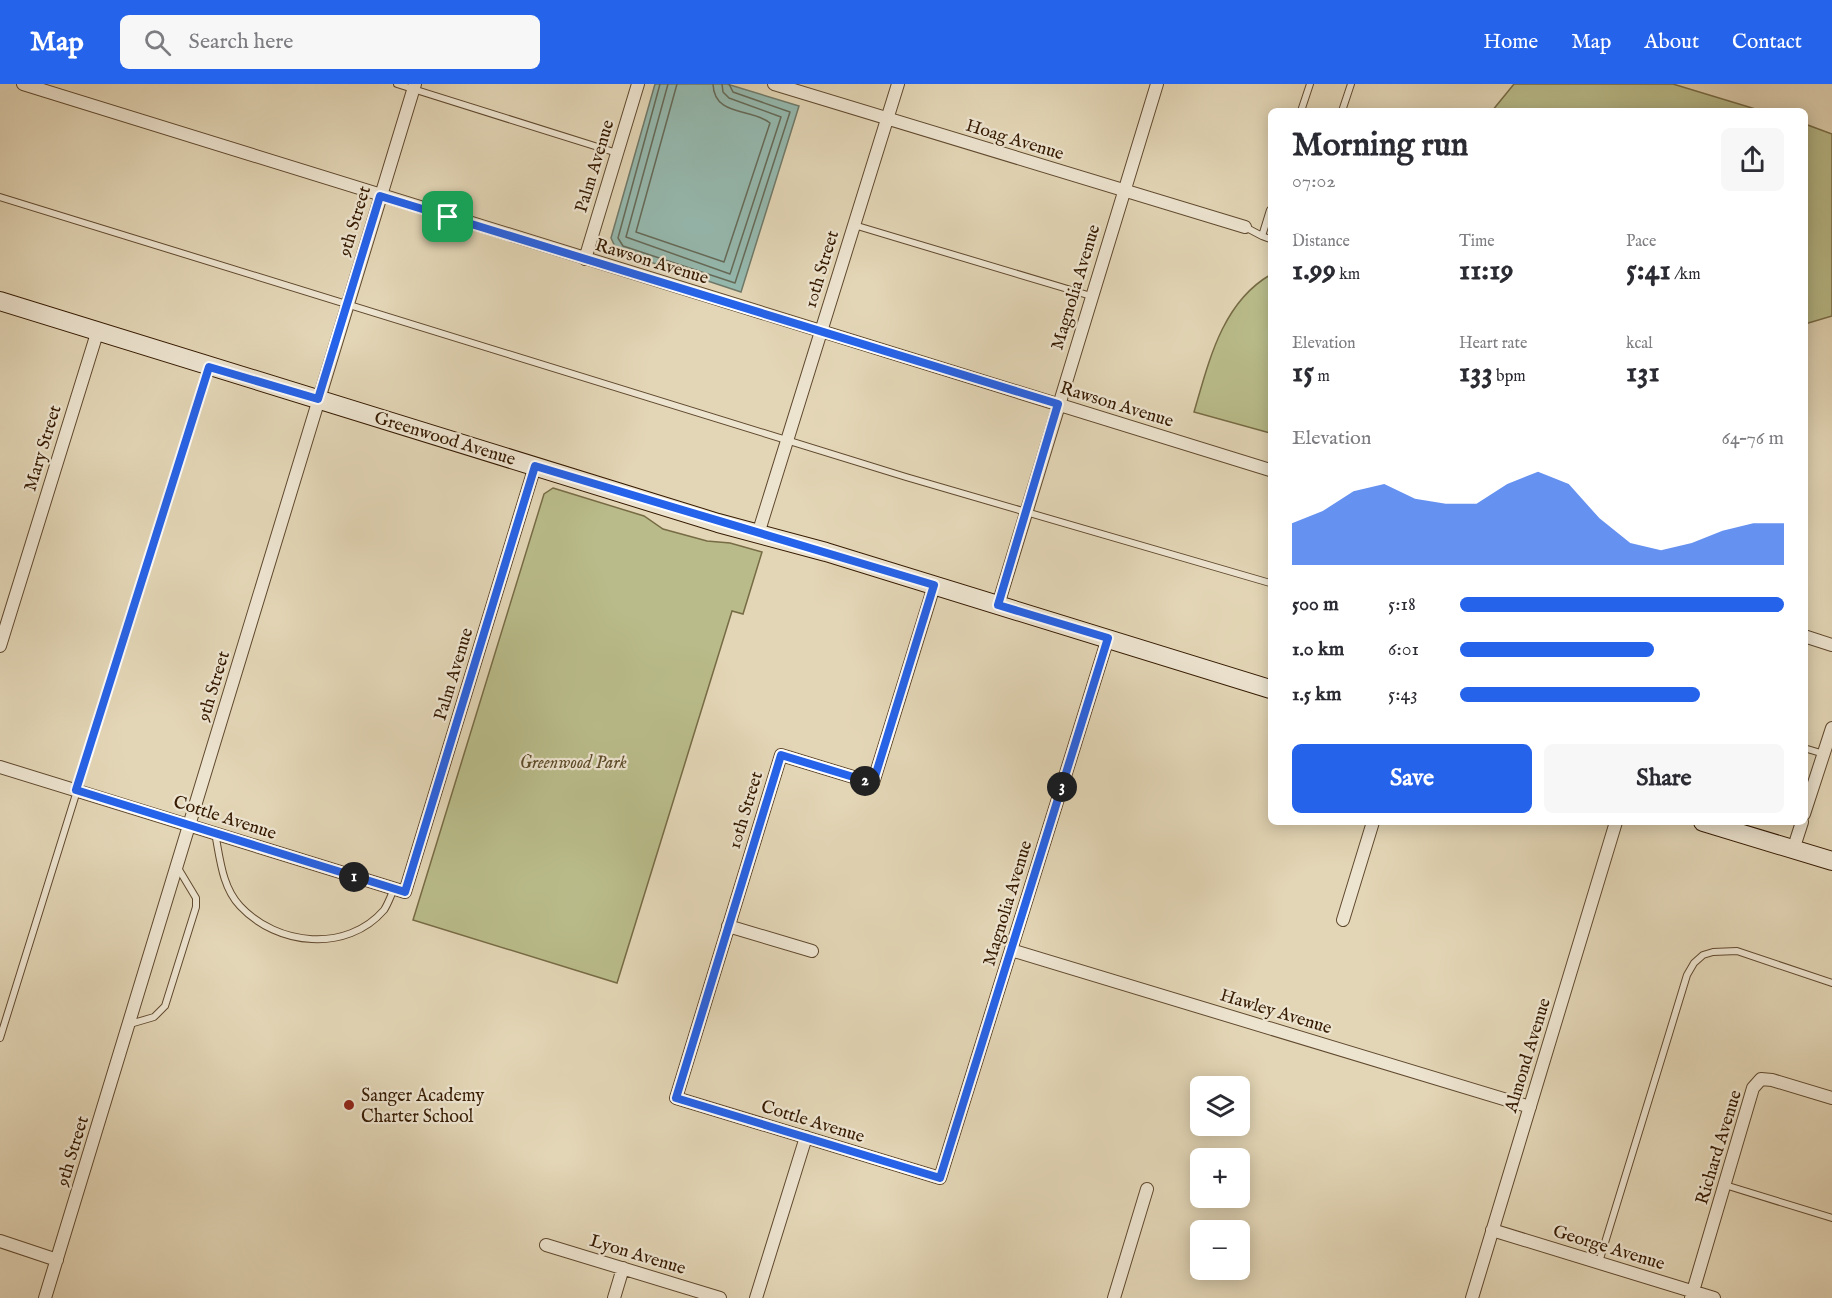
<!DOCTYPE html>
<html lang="en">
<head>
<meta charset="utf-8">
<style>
  :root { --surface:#fff; --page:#f7f7f7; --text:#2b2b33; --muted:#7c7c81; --accent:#2563eb }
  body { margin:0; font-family:"IM FELL English",serif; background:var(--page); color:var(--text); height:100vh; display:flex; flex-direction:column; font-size:22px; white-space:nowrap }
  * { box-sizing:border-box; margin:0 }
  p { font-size:20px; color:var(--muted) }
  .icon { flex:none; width:33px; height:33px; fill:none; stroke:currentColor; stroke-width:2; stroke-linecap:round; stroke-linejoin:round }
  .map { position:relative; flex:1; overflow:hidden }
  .drawer { position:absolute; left:1268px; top:24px; width:540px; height:717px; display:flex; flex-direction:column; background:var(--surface); border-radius:9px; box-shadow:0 3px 15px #0003 }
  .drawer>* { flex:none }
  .controls { position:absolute; left:1190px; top:992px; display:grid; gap:12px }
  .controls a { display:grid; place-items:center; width:60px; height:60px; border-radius:9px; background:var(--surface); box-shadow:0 3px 15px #0003; font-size:30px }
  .pin { position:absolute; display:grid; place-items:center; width:51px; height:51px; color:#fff; margin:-26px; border-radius:12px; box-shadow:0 3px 9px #0006 }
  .km { position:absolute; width:30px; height:30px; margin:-15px; border-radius:50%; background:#222; color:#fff; font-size:16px; line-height:30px; text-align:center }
  .round { display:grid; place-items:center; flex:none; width:63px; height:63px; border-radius:9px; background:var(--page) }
  .overview { display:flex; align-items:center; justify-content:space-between; height:102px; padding:0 24px }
  h1 { font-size:33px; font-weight:700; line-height:45px }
  .figures { display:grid; grid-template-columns:repeat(3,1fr); gap:9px; height:102px; padding:6px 24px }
  .figures div { display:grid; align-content:center }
  .figures b { font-size:30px; font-weight:700 }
  .figures small { font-size:16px; font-weight:400 }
  .figures p { font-size:16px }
  .chart { height:168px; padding:12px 24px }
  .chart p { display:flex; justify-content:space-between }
  .chart svg { width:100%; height:108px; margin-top:6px; fill:var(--accent); opacity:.7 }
  .primary-button { display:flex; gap:12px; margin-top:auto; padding:12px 24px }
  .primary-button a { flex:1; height:69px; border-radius:9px; background:var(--accent); color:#fff; font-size:24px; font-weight:700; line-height:69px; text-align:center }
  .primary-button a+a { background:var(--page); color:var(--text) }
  ul { padding:0 24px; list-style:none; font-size:20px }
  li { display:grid; grid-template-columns:96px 72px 1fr; align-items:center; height:45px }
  li i { height:15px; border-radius:8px; background:var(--accent) }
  header { display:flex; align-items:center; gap:36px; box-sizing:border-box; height:84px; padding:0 30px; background:var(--accent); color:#fff }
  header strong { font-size:28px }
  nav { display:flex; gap:33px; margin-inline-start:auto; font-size:21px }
  .search { width:420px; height:54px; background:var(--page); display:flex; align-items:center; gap:15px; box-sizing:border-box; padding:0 21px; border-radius:9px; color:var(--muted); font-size:22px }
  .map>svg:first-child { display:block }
  .green { fill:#b9bc8a; stroke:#776b45; stroke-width:1.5 }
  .water { fill:#95b9af; stroke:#6f7969; stroke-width:1.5 }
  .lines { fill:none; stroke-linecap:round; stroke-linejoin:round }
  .shore { stroke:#656a58; stroke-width:1.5 }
  .lane-casing { stroke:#60492e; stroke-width:8 }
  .street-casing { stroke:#60492e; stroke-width:14 }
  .secondary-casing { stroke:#351a00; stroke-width:20 }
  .lane { stroke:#ede4d0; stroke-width:6 }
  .street { stroke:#ede4d0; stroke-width:12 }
  .secondary { stroke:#ede4d0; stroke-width:18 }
  .route-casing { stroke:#fff; stroke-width:12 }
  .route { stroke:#2563eb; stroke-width:8 }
  .poi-dot { fill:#8f2418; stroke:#ede4d0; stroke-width:2 }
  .labels { text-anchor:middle; stroke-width:4.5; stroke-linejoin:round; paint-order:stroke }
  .street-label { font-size:18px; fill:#351a00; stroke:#ede4d0 }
  .park-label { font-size:18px; font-style:italic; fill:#5d4b29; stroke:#ede4d0 }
  .poi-label { font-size:18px; fill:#351a00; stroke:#ede4d0; text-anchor:start }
</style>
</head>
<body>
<header>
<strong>Map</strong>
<div class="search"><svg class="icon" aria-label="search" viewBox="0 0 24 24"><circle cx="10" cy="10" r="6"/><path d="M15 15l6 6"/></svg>Search here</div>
<nav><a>Home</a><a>Map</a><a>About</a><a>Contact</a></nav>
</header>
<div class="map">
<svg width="1832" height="1214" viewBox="0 0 1832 1214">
  <rect width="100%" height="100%" fill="#e3d6b6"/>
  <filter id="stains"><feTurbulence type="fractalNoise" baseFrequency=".00333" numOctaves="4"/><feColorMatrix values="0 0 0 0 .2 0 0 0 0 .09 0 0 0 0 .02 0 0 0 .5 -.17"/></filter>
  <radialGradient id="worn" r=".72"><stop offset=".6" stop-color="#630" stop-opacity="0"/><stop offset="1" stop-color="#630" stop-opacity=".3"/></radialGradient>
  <path class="green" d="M1514 0H1673L1762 27H1492Z
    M1805 40 1832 50V232L1805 240Z
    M1270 191V349L1194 328C1209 277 1222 219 1270 191Z
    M553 404 644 432 663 445 707 457 730 459 762 468 743 530 732 527 617 899 413 836 544 410Z"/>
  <path class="water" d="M655 0H727L799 22 741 208 617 167 611 154Z"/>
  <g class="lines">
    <path class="shore" d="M660 0 618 154 623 162 735 199 790 28 733 8 729 0
      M668 0 626 153 730 190 781 33 729 14 723 8 722 0
      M677 0 636 148 724 178 770 39C752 24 714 33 713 0"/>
    <g class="lane-casing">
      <path id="lane" d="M397 0 617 69
        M1301 27 1310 0
        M1342 27 1351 0
        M0 113 906 393 1270 499
        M1270 126 1262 152 1270 155
        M854 141 1091 212
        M1245 143 1262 152
        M1804 664 1824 670
        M215 749C220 774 222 803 240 822 277 862 347 869 384 826 388 820 391 811 394 805
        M130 940 154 933 165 922 196 823V814L178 784
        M0 954 209 283
        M1725 1101 1832 1134
        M1599 1178 1669 950 1687 891 1694 879 1703 871 1713 868 1737 867 1832 899"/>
    </g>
    <g class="street-casing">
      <path id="street" d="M23 0 1270 386
        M774 0 1245 143
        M585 175 638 0
        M758 450 898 0
        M934 502 873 699 781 671 676 1014 940 1094 1108 554
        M998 521 1157 0
        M1804 552 1832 561
        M0 562 98 246
        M0 683 405 808 535 382
        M1804 730 1832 644
        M1793 766 1802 738
        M1343 836 1373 738
        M728 842 812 867
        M1011 866 1530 1023
        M1492 1146 1714 1214
        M0 1157 57 1176
        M546 1161 720 1214
        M45 1214 415 0
        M614 1214 623 1184
        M756 1214 806 1053
        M1114 1214 1147 1105
        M1472 1214 1616 738
        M1691 1214 1753 1004 1761 995 1772 996 1832 1014"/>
    </g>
    <g class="secondary-casing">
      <path id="secondary" d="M0 217 718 439 826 468 1270 605
        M1703 738 1832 777"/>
    </g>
    <use href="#lane" class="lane"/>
    <use href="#street" class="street"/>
    <use href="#secondary" class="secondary"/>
  </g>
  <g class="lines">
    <g class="route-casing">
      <path id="route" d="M380 112 1058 320 998 521 1108 554 940 1094 676 1014 781 671 873 699 934 501 535 382 405 808 76 706 209 283 318 315Z"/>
    </g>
    <use href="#route" class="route"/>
  </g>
  <circle class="poi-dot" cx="349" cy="1021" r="6"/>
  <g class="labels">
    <g class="street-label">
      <text transform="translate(1015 55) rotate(17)" y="6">Hoag Avenue</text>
      <text transform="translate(594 82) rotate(-73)" y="6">Palm Avenue</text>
      <text transform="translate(354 137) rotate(-73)" y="6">9th Street</text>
      <text transform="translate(652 177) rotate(17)" y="6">Rawson Avenue</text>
      <text transform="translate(821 185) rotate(-73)" y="6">10th Street</text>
      <text transform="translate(1075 203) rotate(-73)" y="6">Magnolia Avenue</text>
      <text transform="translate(1117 320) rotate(17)" y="6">Rawson Avenue</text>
      <text transform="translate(445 354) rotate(17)" y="6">Greenwood Avenue</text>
      <text transform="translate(42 364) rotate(-73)" y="6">Mary Street</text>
      <text transform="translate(453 590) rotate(-73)" y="6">Palm Avenue</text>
      <text transform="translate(213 602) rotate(-73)" y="6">9th Street</text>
      <text transform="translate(745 726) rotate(-73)" y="6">10th Street</text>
      <text transform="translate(225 733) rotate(18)" y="6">Cottle Avenue</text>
      <text transform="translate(1007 819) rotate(-73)" y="6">Magnolia Avenue</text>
      <text transform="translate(1276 927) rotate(17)" y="6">Hawley Avenue</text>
      <text transform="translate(1527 971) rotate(-73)" y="6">Almond Avenue</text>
      <text transform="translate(813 1037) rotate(17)" y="6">Cottle Avenue</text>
      <text transform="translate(1718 1063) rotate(-73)" y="6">Richard Avenue</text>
      <text transform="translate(72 1067) rotate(-73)" y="6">9th Street</text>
      <text transform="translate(1609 1163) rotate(17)" y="6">George Avenue</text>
      <text transform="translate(638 1170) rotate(17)" y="6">Lyon Avenue</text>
    </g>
    <g class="park-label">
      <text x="573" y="684">Greenwood Park</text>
    </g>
    <g class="poi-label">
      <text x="361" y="1017">Sanger Academy<tspan x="361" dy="21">Charter School</tspan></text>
    </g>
  </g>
  <rect width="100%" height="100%" filter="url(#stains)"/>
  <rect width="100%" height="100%" fill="url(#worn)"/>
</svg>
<div class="controls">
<a><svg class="icon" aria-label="layers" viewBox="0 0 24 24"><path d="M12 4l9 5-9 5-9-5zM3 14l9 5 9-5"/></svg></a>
<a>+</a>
<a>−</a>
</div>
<div class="pin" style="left:448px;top:133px;background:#1e9e55"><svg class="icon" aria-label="arrive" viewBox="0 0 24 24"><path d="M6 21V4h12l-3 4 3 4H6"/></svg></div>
<b class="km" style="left:354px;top:793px">1</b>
<b class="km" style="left:865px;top:697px">2</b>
<b class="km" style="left:1062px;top:703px">3</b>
<section class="drawer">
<div class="overview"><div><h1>Morning run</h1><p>07:02</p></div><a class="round"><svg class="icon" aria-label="share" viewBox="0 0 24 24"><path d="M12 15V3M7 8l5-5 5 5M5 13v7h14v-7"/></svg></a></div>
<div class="figures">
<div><p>Distance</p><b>1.99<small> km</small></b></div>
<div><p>Time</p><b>11:19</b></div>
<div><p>Pace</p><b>5:41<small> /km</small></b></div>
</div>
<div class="figures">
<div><p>Elevation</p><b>15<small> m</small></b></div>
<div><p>Heart rate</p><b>133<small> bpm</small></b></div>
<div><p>kcal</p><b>131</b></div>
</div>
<div class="chart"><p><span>Elevation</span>64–76 m</p>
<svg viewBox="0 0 160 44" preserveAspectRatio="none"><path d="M0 44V27L10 22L20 14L30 11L40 17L50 19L60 19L70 11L80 6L90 11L100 25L110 35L120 38L130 35L140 30L150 27L160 27V44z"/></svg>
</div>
<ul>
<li><b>500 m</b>5:18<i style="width:100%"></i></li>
<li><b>1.0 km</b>6:01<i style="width:60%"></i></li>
<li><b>1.5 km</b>5:43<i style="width:74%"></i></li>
</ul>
<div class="primary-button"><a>Save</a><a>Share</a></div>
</section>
</div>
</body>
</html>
